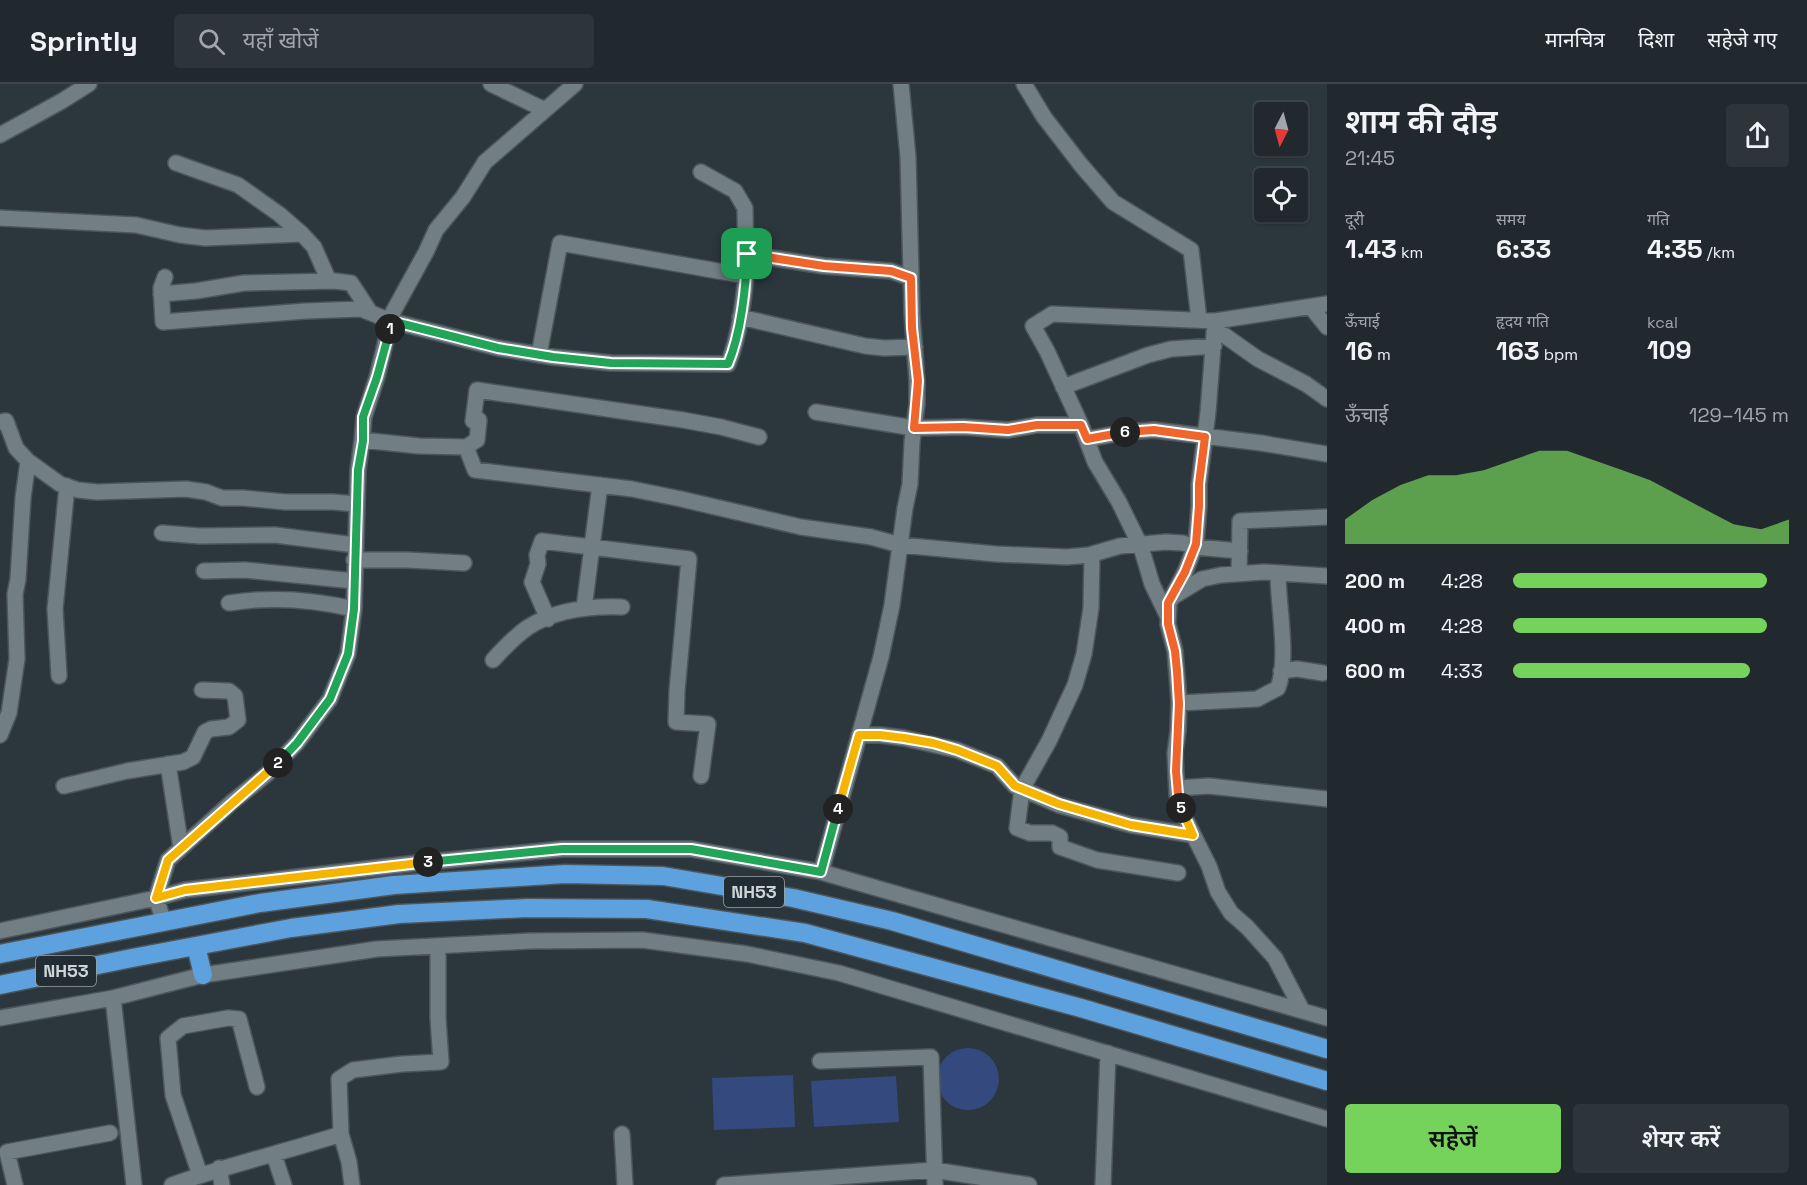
<!DOCTYPE html>
<html lang="hi">
<head>
<meta charset="utf-8">
<style>
  :root { --surface:#21292e; --page:#2d353a; --text:#f1f3f6; --muted:#a2a6aa; --line:#3e454a; --accent:#75d25b }
  body { margin:0; font-family:"Space Grotesk","Noto Sans Devanagari",sans-serif; background:var(--page); color:var(--text); height:100vh; display:flex; flex-direction:column; font-size:22px; white-space:nowrap }
  * { box-sizing:border-box; margin:0 }
  p { font-size:20px; color:var(--muted) }
  .icon { flex:none; width:33px; height:33px; fill:none; stroke:currentColor; stroke-width:2; stroke-linecap:round; stroke-linejoin:round }
  .map { position:relative; flex:1; overflow:hidden }
  .drawer { display:flex; flex-direction:column; background:var(--surface); width:480px }
  .drawer>* { flex:none }
  .needle { width:39px; rotate:186deg }
  .tools { position:absolute; left:1254px; top:18px; display:grid; gap:12px }
  .tools a { display:grid; place-items:center; width:54px; height:54px; border-radius:6px; background:var(--surface); box-shadow:0 2px 4px #0004,0 0 0 2px var(--line); font-size:30px }
  .pin { position:absolute; display:grid; place-items:center; width:51px; height:51px; color:#fff; margin:-26px; border-radius:12px; box-shadow:0 3px 9px #0006 }
  .km { position:absolute; width:30px; height:30px; margin:-15px; border-radius:50%; background:#222; color:#fff; font-size:16px; line-height:30px; text-align:center }
  .round { display:grid; place-items:center; flex:none; width:63px; height:63px; border-radius:6px; background:var(--page) }
  .head { display:flex; align-items:center; justify-content:space-between; height:102px; padding:0 18px }
  h1 { font-size:33px; font-weight:600; line-height:45px }
  .stats { display:grid; grid-template-columns:repeat(3,1fr); gap:9px; height:102px; padding:6px 18px }
  .stats div { display:grid; align-content:center }
  .stats b { font-size:26px; font-weight:600 }
  .stats small { font-size:16px; font-weight:400 }
  .stats p { font-size:16px }
  .chart { height:168px; padding:12px 18px }
  .chart p { display:flex; justify-content:space-between }
  .chart svg { width:100%; height:108px; margin-top:6px; fill:var(--accent); opacity:.7 }
  .action { display:flex; gap:12px; margin-top:auto; padding:12px 18px }
  .action a { flex:1; height:69px; border-radius:6px; background:var(--accent); color:#111; font-size:24px; font-weight:600; line-height:69px; text-align:center }
  .action a+a { background:var(--page); color:var(--text) }
  ul { padding:0 18px; list-style:none; font-size:20px }
  li { display:grid; grid-template-columns:96px 72px 1fr; align-items:center; height:45px }
  li i { height:15px; border-radius:8px; background:var(--accent) }
  header { display:flex; align-items:center; gap:36px; box-sizing:border-box; height:84px; padding:0 30px; background:var(--surface); border-bottom:2px solid var(--line) }
  header strong { font-size:28px }
  nav { display:flex; gap:33px; margin-inline-start:auto; font-size:21px }
  .search { width:420px; height:54px; background:var(--page); display:flex; align-items:center; gap:15px; box-sizing:border-box; padding:0 21px; border-radius:6px; color:var(--muted); font-size:22px }
  main { display:flex; flex:1; min-height:0 }
  .map>svg:first-child { display:block }
  .water { fill:#34497d }
  .lines { fill:none; stroke-linecap:round; stroke-linejoin:round }
  .minor-casing { stroke:#4c555a; stroke-width:18 }
  .highway-casing { stroke:#4c555a; stroke-width:21 }
  .minor { stroke:#717e84; stroke-width:15 }
  .highway { stroke:#5da1de; stroke-width:18 }
  .split-1-casing { stroke:#fff; stroke-width:12 }
  .split-2-casing { stroke:#fff; stroke-width:12 }
  .split-3-casing { stroke:#fff; stroke-width:12 }
  .split-4-casing { stroke:#fff; stroke-width:12 }
  .split-5-casing { stroke:#fff; stroke-width:12 }
  .split-6-casing { stroke:#fff; stroke-width:12 }
  .split-7-casing { stroke:#fff; stroke-width:12 }
  .split-1 { stroke:#22a559; stroke-width:8 }
  .split-2 { stroke:#22a559; stroke-width:8 }
  .split-3 { stroke:#f5b400; stroke-width:8 }
  .split-4 { stroke:#22a559; stroke-width:8 }
  .split-5 { stroke:#f5b400; stroke-width:8 }
  .split-6 { stroke:#f0652b; stroke-width:8 }
  .split-7 { stroke:#f0652b; stroke-width:8 }
  .labels { text-anchor:middle; stroke-width:4.5; stroke-linejoin:round; paint-order:stroke }
  .shield { fill:#222d33; stroke:#9aa2a6; stroke-width:1.5 }
  .shield-label { font-size:18px; font-weight:bold; fill:#cdd4d7 }
</style>
</head>
<body>
<header>
<strong>Sprintly</strong>
<div class="search"><svg class="icon" aria-label="search" viewBox="0 0 24 24"><circle cx="10" cy="10" r="6"/><path d="M15 15l6 6"/></svg>यहाँ खोजें</div>
<nav><a>मानचित्र</a><a>दिशा</a><a>सहेजे गए</a></nav>
</header>
<main>
<div class="map">
<svg width="1327" height="1101" viewBox="0 0 1327 1101">
  <rect width="100%" height="100%" fill="#2c373d"/>
  <path class="water" d="M937 995a31 31 0 1 1 62 0a31 31 0 1 1-62 0Z
    M793 991 795 1043 714 1046 712 994Z
    M896 992 899 1038 814 1043 811 997Z"/>
  <g class="lines">
    <g class="minor-casing">
      <path id="minor" d="M491 0 545 26
        M1024 0 1044 33 1081 81 1113 118 1191 166 1199 236
        M0 51 62 17 89 0
        M176 79 238 101 279 130 302 150
        M0 134 136 141 180 151 205 154 302 150 314 163 329 197
        M747 170 824 182 891 187 911 194
        M165 193 161 204 163 238 306 227 361 225 391 237 498 264 553 273 611 279 728 280C739 253 743 221 746 192
        M161 210 196 207 244 199 335 197 351 199 370 228
        M1311 223 1327 243
        M740 233 865 262 884 264 915 263
        M1215 237 1208 328 1199 400V422L1196 460 1185 488 1169 519 1168 540 1175 567 1179 617 1178 647 1175 669 1177 710 1182 728 1209 782 1218 808 1231 829 1247 843 1275 874 1302 926
        M1214 249 1224 251 1258 275 1306 300 1327 315
        M539 271 560 159 746 192 745 124 735 107 701 88
        M1063 303 1148 271 1171 265 1214 262
        M816 328 914 344 963 343 1008 346 1037 341H1081
        M0 338 6 337 16 364 28 377 60 400 78 406 97 408 186 405 206 408 222 414H243L285 418H333L356 420
        M1087 355 1126 348 1154 346 1261 359 1327 370
        M362 356 419 362 466 363 475 386 632 405 681 415 801 443 871 453 900 461 996 470 1067 473 1089 471 1120 462 1166 458 1183 459 1195 463 1240 467
        M466 363 477 356 479 336 473 337 477 306 683 336 721 343 759 353
        M162 449 200 452 275 451 355 461
        M1092 470 1091 524 1084 570 1075 601 1049 657 1022 705 1017 744 1030 749H1052L1060 753V763L1097 776 1178 789
        M354 476H407L464 479
        M204 487 245 486 354 497
        M1239 490 1240 437 1327 433
        M1174 512 1202 495 1221 491 1264 488 1327 492
        M229 519C272 512 311 515 354 525
        M584 524 600 401
        M1167 531 1152 500 1141 463 1119 418 1095 378 1081 341 1047 267 1033 242 1052 230 1215 237 1327 220
        M548 535 532 498 538 480 537 471 542 457 689 475 677 607 676 638 708 640 701 692
        M493 576C503 565 514 553 527 544 554 526 590 522 622 523
        M1281 587 1297 585 1323 589
        M59 592 55 525 67 402
        M1179 619 1257 615 1278 604C1289 574 1278 522 1278 489
        M0 651 9 629 17 575 15 510 18 495 23 414 28 377
        M859 651H880L904 654 957 666 997 682 1015 702 1059 721 1131 741 1193 751
        M168 680 181 764
        M64 702 127 687 183 678 193 673 205 648 211 645 229 643 238 636 235 612 229 607 202 606
        M1177 704 1209 702 1327 715
        M821 788 881 573 892 521 905 424 910 400 912 358 917 320V297L912 230 908 73 901 0
        M164 838 156 814 168 776 232 718 267 690 297 659 330 615 348 570 354 525 358 386 362 356 364 333 377 293 393 228 426 168 436 146 463 113 485 78 575 0
        M0 847 156 814 185 806 408 780 562 765H691L821 788 1327 934
        M113 914 134 1101
        M0 934 113 914 203 891 377 865 530 857 642 856 747 870 839 889 1327 1035
        M820 977 931 973 935 1101
        M622 1050 625 1101
        M274 1071 284 1101
        M219 1084 222 1101
        M200 1091 173 1011 168 954 183 942 228 934 239 935 257 1003
        M15 1101 7 1068 110 1049
        M172 1101C228 1081 285 1068 341 1050
        M352 1101 349 1078 341 1050 339 995 353 986 402 980 441 978 438 934V862
        M724 1101 934 1086 1029 1101
        M1103 1101 1108 969"/>
    </g>
    <g class="highway-casing">
      <path id="highway" d="M196 862 203 891
        M0 870 260 819 394 801 565 790 663 792 793 814 892 837 1327 965
        M0 901 132 874 291 844 399 830 527 824 647 825 805 849 1081 924 1327 997"/>
    </g>
    <use href="#minor" class="minor"/>
    <use href="#highway" class="highway"/>
  </g>
  <g class="lines">
    <g class="split-1-casing">
      <path id="split-1" d="M390 245 391 237 498 264 553 273 611 279 728 280C741 249 746 204 747 170"/>
    </g>
    <g class="split-2-casing">
      <path id="split-2" d="M278 679 297 659 330 615 348 570 354 525 358 386 363 357V333L377 293 390 245"/>
    </g>
    <g class="split-3-casing">
      <path id="split-3" d="M278 679 168 776 156 814 185 806 428 778"/>
    </g>
    <g class="split-4-casing">
      <path id="split-4" d="M428 778 562 765H691L821 788 838 725"/>
    </g>
    <g class="split-5-casing">
      <path id="split-5" d="M838 725 859 651H880L904 654 933 659 957 666 997 682 1015 702 1059 720 1131 741 1193 751 1181 724"/>
    </g>
    <g class="split-6-casing">
      <path id="split-6" d="M1125 348 1154 346 1205 353 1199 400V422L1196 460 1185 488 1168 519V540L1175 567 1177 587 1179 620 1176 687 1178 710 1181 724"/>
    </g>
    <g class="split-7-casing">
      <path id="split-7" d="M747 170 824 182 891 187 911 194 912 244 918 297 914 344 963 343 1008 346 1037 341H1081L1087 355 1125 348"/>
    </g>
    <use href="#split-1" class="split-1"/>
    <use href="#split-2" class="split-2"/>
    <use href="#split-3" class="split-3"/>
    <use href="#split-4" class="split-4"/>
    <use href="#split-5" class="split-5"/>
    <use href="#split-6" class="split-6"/>
    <use href="#split-7" class="split-7"/>
  </g>
  <g class="labels">
    <g class="shield">
      <rect x="724" y="793" width="60" height="30" rx="4.5"/>
      <rect x="36" y="872" width="60" height="30" rx="4.5"/>
    </g>
    <g class="shield-label">
      <text x="754" y="814">NH53</text>
      <text x="66" y="893">NH53</text>
    </g>
  </g>
</svg>
<div class="tools">
<a><svg class="needle" viewBox="-14 -14 28 28"><path d="M0-13l5 13h-10z" fill="#e53935"/><path d="M0 13l5-13h-10z" fill="#a2a6aa"/></svg></a>
<a><svg class="icon" aria-label="locate" viewBox="0 0 24 24"><circle cx="12" cy="12" r="6"/><path d="M12 2v4M12 18v4M2 12h4M18 12h4"/></svg></a>
</div>
<div class="pin" style="left:747px;top:170px;background:#1e9e55"><svg class="icon" aria-label="arrive" viewBox="0 0 24 24"><path d="M6 21V4h12l-3 4 3 4H6"/></svg></div>
<b class="km" style="left:390px;top:245px">1</b>
<b class="km" style="left:278px;top:679px">2</b>
<b class="km" style="left:428px;top:778px">3</b>
<b class="km" style="left:838px;top:725px">4</b>
<b class="km" style="left:1181px;top:724px">5</b>
<b class="km" style="left:1125px;top:348px">6</b>
</div>
<section class="drawer">
<div class="head"><div><h1>शाम की दौड़</h1><p>21:45</p></div><a class="round"><svg class="icon" aria-label="share" viewBox="0 0 24 24"><path d="M12 15V3M7 8l5-5 5 5M5 13v7h14v-7"/></svg></a></div>
<div class="stats">
<div><p>दूरी</p><b>1.43<small> km</small></b></div>
<div><p>समय</p><b>6:33</b></div>
<div><p>गति</p><b>4:35<small> /km</small></b></div>
</div>
<div class="stats">
<div><p>ऊँचाई</p><b>16<small> m</small></b></div>
<div><p>हृदय गति</p><b>163<small> bpm</small></b></div>
<div><p>kcal</p><b>109</b></div>
</div>
<div class="chart"><p><span>ऊँचाई</span>129–145 m</p>
<svg viewBox="0 0 160 44" preserveAspectRatio="none"><path d="M0 44V34L10 26L20 20L30 16L40 16L50 14L60 10L70 6L80 6L90 10L100 14L110 18L120 24L130 30L140 36L150 38L160 34V44z"/></svg>
</div>
<ul>
<li><b>200 m</b>4:28<i style="width:92%"></i></li>
<li><b>400 m</b>4:28<i style="width:92%"></i></li>
<li><b>600 m</b>4:33<i style="width:86%"></i></li>
</ul>
<div class="action"><a>सहेजें</a><a>शेयर करें</a></div>
</section>
</main>
</body>
</html>
